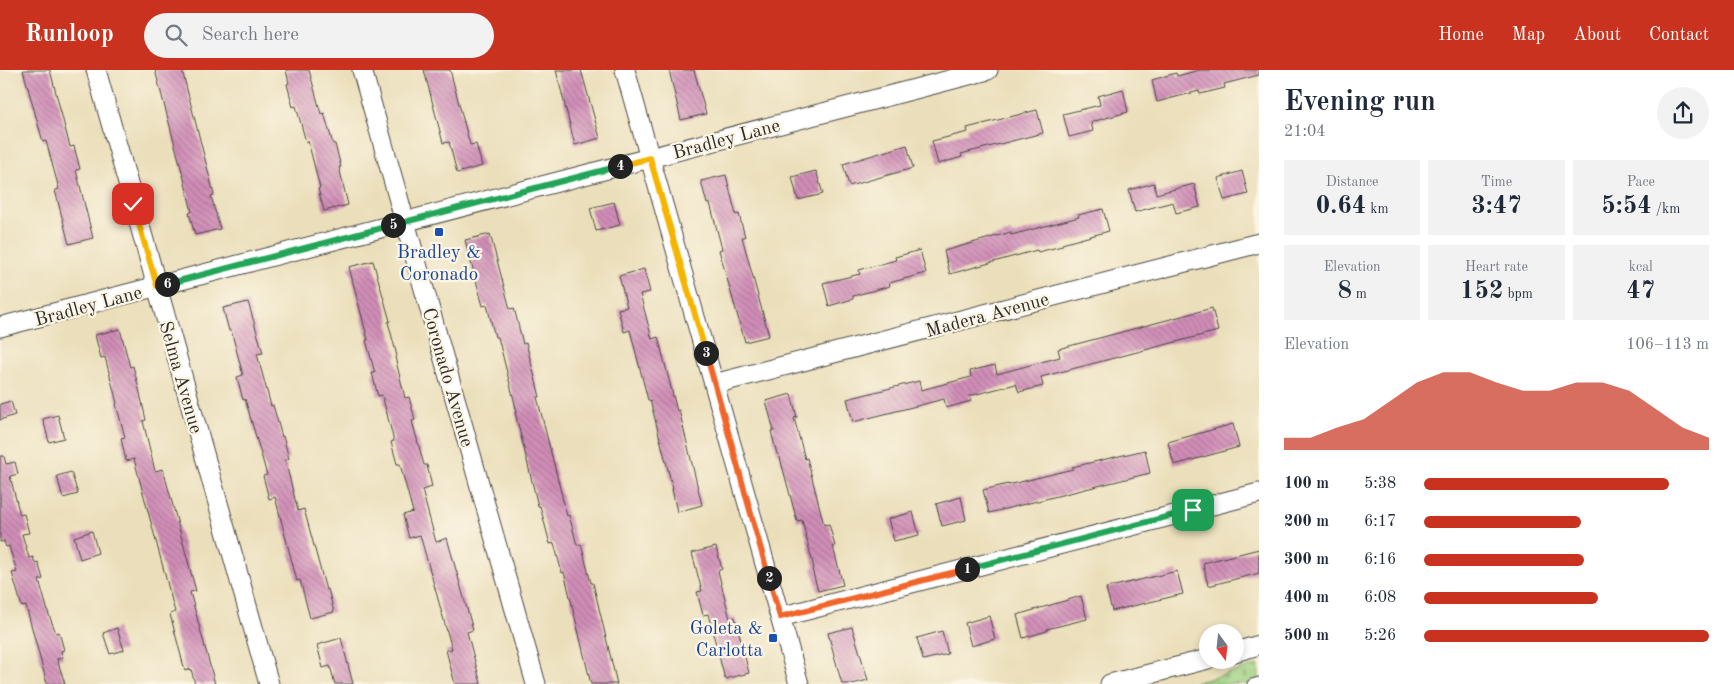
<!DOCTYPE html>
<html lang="en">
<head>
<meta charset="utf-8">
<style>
  :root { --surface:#fff; --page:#f2f2f3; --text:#1f2937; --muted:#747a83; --accent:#c8321e }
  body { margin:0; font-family:"Old Standard TT",serif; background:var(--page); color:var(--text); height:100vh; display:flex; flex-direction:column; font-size:19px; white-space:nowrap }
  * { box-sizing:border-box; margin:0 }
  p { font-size:16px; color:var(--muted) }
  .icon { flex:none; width:28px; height:28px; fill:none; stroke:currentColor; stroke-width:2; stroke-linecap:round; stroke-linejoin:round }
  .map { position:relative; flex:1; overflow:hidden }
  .details { display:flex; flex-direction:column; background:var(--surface); width:475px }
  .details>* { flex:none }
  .needle { width:32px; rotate:165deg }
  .controls { position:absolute; left:1199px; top:554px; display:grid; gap:10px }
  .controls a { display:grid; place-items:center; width:45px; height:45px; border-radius:50%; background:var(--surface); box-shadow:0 2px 8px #0003; font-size:25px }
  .pin { position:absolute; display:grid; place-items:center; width:42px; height:42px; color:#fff; margin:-21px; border-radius:10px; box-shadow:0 2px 8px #0006 }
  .km { position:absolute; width:25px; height:25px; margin:-12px; border-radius:50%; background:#222; color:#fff; font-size:14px; line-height:25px; text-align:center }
  .round { display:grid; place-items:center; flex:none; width:52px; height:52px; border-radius:26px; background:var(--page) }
  .headline { display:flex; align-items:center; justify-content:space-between; height:85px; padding:0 25px }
  h1 { font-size:28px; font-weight:600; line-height:38px }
  .stats { display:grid; grid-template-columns:repeat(3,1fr); gap:8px; height:85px; padding:5px 25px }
  .stats div { display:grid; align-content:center; border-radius:0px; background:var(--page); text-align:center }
  .stats b { font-size:25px; font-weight:600 }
  .stats small { font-size:14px; font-weight:400 }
  .stats p { font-size:14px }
  .chart { height:140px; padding:10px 25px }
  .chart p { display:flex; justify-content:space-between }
  .chart svg { width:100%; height:90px; margin-top:5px; fill:var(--accent); opacity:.7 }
  ul { padding:0 25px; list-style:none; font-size:16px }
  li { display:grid; grid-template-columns:80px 60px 1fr; align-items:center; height:38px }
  li i { height:12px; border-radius:6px; background:var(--accent) }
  header { display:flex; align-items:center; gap:30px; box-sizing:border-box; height:70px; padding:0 25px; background:var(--accent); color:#fff }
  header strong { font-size:24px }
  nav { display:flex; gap:28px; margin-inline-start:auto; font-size:18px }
  .search { width:350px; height:45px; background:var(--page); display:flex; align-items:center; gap:12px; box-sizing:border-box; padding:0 18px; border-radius:28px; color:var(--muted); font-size:19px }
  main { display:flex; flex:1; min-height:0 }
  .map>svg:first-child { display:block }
  .cemetery { fill:url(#cemetery-stones); stroke:#647e56 }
  .building { fill:url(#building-back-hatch) }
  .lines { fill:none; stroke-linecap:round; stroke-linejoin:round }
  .lane-casing { stroke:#484641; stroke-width:11 }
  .street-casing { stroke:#484641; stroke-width:21 }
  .lane { stroke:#fff; stroke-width:9 }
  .street { stroke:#fff; stroke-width:19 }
  .split-1-casing { stroke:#fff; stroke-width:10 }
  .split-2-casing { stroke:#fff; stroke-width:10 }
  .split-3-casing { stroke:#fff; stroke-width:10 }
  .split-4-casing { stroke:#fff; stroke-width:10 }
  .split-5-casing { stroke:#fff; stroke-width:10 }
  .split-6-casing { stroke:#fff; stroke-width:10 }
  .split-7-casing { stroke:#fff; stroke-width:10 }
  .split-1 { stroke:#22a559; stroke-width:6 }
  .split-2 { stroke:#f0652b; stroke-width:6 }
  .split-3 { stroke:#f0652b; stroke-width:6 }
  .split-4 { stroke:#f5b400; stroke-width:6 }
  .split-5 { stroke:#22a559; stroke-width:6 }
  .split-6 { stroke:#22a559; stroke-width:6 }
  .split-7 { stroke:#f5b400; stroke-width:6 }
  .transit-dot { fill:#1a4fb4; stroke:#fcf5e5; stroke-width:2 }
  .labels { text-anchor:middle; stroke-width:4.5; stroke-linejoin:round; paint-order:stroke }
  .street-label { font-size:19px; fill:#2b2b2b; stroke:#fcf5e5 }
  .transit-label { font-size:19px; fill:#164399; stroke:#fcf5e5 }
</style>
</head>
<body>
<header>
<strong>Runloop</strong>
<div class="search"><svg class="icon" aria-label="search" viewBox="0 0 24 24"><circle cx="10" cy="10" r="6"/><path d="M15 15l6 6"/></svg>Search here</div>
<nav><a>Home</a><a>Map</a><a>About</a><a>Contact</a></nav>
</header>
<main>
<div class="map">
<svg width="1259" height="614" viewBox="0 0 1259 614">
  <defs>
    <pattern id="cemetery-stones" width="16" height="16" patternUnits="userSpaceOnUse" patternTransform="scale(1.25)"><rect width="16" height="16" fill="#9dd080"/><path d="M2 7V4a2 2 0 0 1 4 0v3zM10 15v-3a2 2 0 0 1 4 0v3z" fill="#87b36f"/></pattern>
    <pattern id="building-back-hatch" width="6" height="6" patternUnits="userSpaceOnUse" patternTransform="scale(1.25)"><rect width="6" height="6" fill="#d18eb8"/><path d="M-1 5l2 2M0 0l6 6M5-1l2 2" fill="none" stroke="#aa7496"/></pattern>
  </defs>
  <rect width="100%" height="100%" fill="#fcf5e5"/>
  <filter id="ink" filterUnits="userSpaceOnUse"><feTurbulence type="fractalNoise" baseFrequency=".02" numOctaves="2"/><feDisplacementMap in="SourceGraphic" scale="10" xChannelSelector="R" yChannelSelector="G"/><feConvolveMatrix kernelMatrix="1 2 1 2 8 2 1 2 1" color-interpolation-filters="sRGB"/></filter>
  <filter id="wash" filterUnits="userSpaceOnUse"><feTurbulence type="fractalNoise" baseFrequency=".0096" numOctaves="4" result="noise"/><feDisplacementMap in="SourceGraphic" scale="20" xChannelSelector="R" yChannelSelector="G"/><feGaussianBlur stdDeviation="1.12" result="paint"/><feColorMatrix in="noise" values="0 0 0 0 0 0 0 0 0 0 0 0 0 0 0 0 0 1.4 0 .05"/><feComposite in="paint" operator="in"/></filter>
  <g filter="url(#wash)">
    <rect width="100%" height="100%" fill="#ebdfbb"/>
    <path class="cemetery" d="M1259 595V614H1190Z"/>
    <g id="blocks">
      <path class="building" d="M23 0H50L70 77 74 76 80 99 76 100 93 168 69 174 55 120 59 119 46 71 43 72Z
        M155 0H182L206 93 214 125 211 126 220 159 195 165 189 143 192 142 184 109Z
        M286 0H309L321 44 324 43 333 74H335L341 97H339L348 135 324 141 318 119 320 118 308 71 306 72 296 36 293 37 287 14 289 13Z
        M424 0H450L470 75 476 74 482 96 457 103 449 72 443 73Z
        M556 0H581L600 68 575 75Z
        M669 0H694L706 44 681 50Z
        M1200 0H1259V5L1224 14 1225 18 1200 24 1199 21 1157 32 1152 10 1176 3 1177 6Z
        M1123 19 1128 42 1091 52 1093 61 1069 67 1063 44 1100 35 1098 26Z
        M1037 40 1043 63 961 84 962 87 938 94 932 71 968 62 967 58Z
        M907 75 913 98 849 116 843 94Z
        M816 101 823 124 798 130 792 107Z
        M1242 101 1248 124 1224 130 1218 108Z
        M726 105 736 145 739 144 745 167H742L769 266 745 272 719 180 722 179 710 133 707 134 701 111Z
        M1154 113 1156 124 1194 114 1200 137 1176 143 1173 132 1135 142 1129 120Z
        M614 132 620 155 596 161 590 138Z
        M1103 139 1109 161 1062 174V176L1038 182 1037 180 950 204 944 181 1011 162V165L1079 147 1078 145Z
        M490 164 510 239 514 238 523 274 526 273 540 327H537L567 446 569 445 577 475 581 474 591 513H593L617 614H591L564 502 562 503 554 473 550 474 540 436H538L515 342H517L498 267H495L487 235 483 236 465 170Z
        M920 180 926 203 889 213 890 216 853 226V229L829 236 823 213 860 204 859 200 896 190 895 187Z
        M373 191 390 251 388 252 397 286 395 287 405 328 409 327 415 350 412 351 424 395H427L432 417 422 420 436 472 447 468 473 560 467 562 481 614H455L446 580 452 579 420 465 409 468 403 445 413 442 400 394H397L391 372 394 371 382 325 378 326 372 303H375L366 270H368L349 197Z
        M644 199 650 222 640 224 652 269 658 267 677 341 679 340 702 435 677 442 672 419H673L650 330H648L630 260 624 262 618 239 627 237 619 206Z
        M248 232 263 283 257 284 271 336 273 335 282 367 283 366 289 389 285 390 298 441 304 439 326 520 328 519 334 542 310 548 300 510 297 511 275 427 269 429 263 406 267 405 245 329 243 330 237 307 243 305 231 260 229 261 223 238Z
        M1212 238 1218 261 1041 307 1043 316 1019 322 1016 314 969 326 971 331 946 338 944 329 853 352 847 329 919 311 921 320 971 307 970 301 995 295 997 304 1060 287 1058 279Z
        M120 259 130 297 133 296 139 319 146 350 143 351 155 401 163 399 196 521 190 522 215 614H195L191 599 185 601 170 544 175 542 134 389 126 391 121 368 125 367 116 334 117 333 105 287 101 288 95 265Z
        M791 324 797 347 794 348 805 389 807 388 824 455 829 454 835 476 833 477 843 515 818 521 812 499 814 498 802 450 797 451 779 384H777L771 361H774L766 331Z
        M11 331 15 345 0 350V334Z
        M58 345 64 368 49 372 43 349Z
        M1233 354 1239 377 1174 395 1168 372Z
        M1145 380 1150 403 989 443 983 420 1008 414V415L1073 399 1072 397Z
        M0 386H4L6 394 15 392 18 404 10 406 20 445 24 444 29 463 22 464 29 488 33 487 35 493 38 492 43 509 39 510 49 545 56 563 59 562 64 580 61 581 63 587 57 589 65 614H47L26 536 22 537 12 503 17 502 9 476 6 477 4 471 0 472Z
        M71 402 78 424 63 428 57 406Z
        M961 427 966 450 942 456 936 434Z
        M913 442 919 465 894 471 888 449Z
        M92 461 98 483 80 489 74 467Z
        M716 477 722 499 718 501 730 549 735 547 749 603 725 609 708 544 703 545 697 522 702 521 692 483Z
        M1259 479V503L1208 516 1203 493Z
        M1177 501 1183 524 1112 541 1106 518Z
        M1081 526 1087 549 1047 559V561L1023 568 1017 545Z
        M989 546 995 569 971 576 965 553Z
        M852 557 868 610 852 614H842L828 563Z
        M117 558 124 580 110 584 103 563Z
        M942 561 948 584 923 590 917 568Z
        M341 568 353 614H335L330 596 323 598 317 575Z"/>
    </g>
  </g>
  <g filter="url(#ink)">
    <use href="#blocks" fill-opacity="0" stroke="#484641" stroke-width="1"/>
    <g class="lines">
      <g class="lane-casing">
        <path id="lane" d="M1252 614 1259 612"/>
      </g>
      <g class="street-casing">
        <path id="street" d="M96 0 269 614
          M362 0 536 614
          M625 0 799 614
          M0 257 988 0
          M714 314 1259 173
          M780 547 1259 423
          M1235 582 1259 575
          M1110 614 1208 589"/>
      </g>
      <use href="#lane" class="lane"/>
      <use href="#street" class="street"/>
    </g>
  </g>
  <g class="lines" filter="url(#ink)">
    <g class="split-1-casing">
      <path id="split-1" d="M967 499 1193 440"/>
    </g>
    <g class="split-2-casing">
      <path id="split-2" d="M769 508 780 547 967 499"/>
    </g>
    <g class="split-3-casing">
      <path id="split-3" d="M706 283 769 508"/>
    </g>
    <g class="split-4-casing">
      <path id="split-4" d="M620 96 650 88 706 283"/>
    </g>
    <g class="split-5-casing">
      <path id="split-5" d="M393 155 620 96"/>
    </g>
    <g class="split-6-casing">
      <path id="split-6" d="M167 214 393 155"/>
    </g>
    <g class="split-7-casing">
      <path id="split-7" d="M133 134 157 216 167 214"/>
    </g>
    <use href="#split-1" class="split-1"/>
    <use href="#split-2" class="split-2"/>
    <use href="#split-3" class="split-3"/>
    <use href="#split-4" class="split-4"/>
    <use href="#split-5" class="split-5"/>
    <use href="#split-6" class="split-6"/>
    <use href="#split-7" class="split-7"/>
  </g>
  <g class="transit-dot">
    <rect x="434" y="157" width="10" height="10" rx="2.5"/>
    <rect x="768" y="563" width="10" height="10" rx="2.5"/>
  </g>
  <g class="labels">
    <g class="street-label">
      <text transform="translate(726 68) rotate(-15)" y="7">Bradley Lane</text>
      <text transform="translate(88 235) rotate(-15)" y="7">Bradley Lane</text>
      <text transform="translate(987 244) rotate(-15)" y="7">Madera Avenue</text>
      <text transform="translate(182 307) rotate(74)" y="7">Selma Avenue</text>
      <text transform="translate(449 307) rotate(74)" y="7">Coronado Avenue</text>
    </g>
    <g class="transit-label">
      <text x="439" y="188">Bradley &amp;<tspan x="439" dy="22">Coronado</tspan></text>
      <text x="763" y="564" text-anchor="end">Goleta &amp;<tspan x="763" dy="22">Carlotta</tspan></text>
    </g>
  </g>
</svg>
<div class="controls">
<a><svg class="needle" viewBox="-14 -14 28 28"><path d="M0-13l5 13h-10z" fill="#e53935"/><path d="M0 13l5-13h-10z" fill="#747a83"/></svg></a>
</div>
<div class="pin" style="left:1193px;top:440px;background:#1e9e55"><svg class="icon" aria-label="arrive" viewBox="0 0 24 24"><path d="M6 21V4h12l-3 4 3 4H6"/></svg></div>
<div class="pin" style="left:133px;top:134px;background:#d93025"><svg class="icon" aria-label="check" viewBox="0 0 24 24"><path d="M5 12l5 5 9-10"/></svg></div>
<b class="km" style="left:967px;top:499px">1</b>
<b class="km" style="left:769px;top:508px">2</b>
<b class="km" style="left:706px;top:283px">3</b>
<b class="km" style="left:620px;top:96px">4</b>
<b class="km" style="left:393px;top:155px">5</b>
<b class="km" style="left:167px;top:214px">6</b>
</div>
<section class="details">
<div class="headline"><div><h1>Evening run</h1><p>21:04</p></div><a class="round"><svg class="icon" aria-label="share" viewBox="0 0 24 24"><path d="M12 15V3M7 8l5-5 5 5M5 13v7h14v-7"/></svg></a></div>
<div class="stats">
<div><p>Distance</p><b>0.64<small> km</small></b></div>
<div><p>Time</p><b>3:47</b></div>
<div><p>Pace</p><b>5:54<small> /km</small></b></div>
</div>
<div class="stats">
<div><p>Elevation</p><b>8<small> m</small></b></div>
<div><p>Heart rate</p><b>152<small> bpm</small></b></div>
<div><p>kcal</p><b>47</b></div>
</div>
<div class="chart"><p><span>Elevation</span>106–113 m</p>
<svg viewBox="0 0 160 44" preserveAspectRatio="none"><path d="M0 44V38L10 38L20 33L30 29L40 20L50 11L60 6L70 6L80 11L90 15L100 15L110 11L120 11L130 15L140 24L150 33L160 38V44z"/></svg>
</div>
<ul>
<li><b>100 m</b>5:38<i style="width:86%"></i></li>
<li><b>200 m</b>6:17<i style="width:55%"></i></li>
<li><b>300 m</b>6:16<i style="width:56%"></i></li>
<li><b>400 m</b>6:08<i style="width:61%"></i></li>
<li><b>500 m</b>5:26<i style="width:100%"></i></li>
</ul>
</section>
</main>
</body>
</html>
